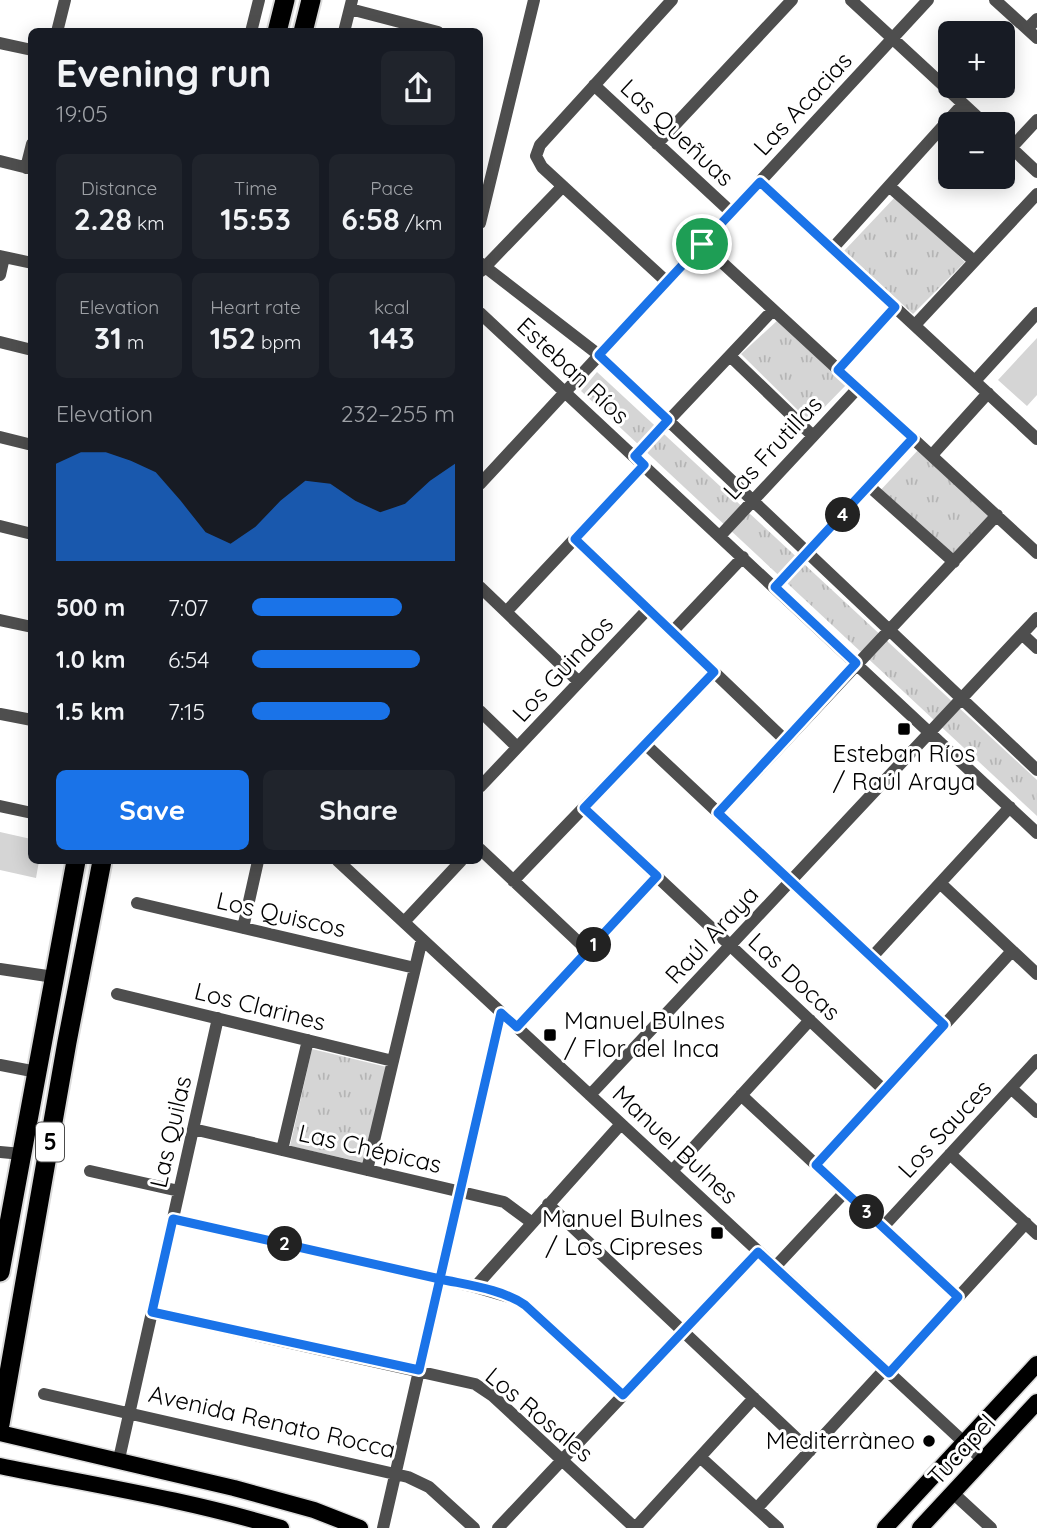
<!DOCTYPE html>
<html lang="en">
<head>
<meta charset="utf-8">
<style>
  :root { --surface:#171b24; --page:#20242c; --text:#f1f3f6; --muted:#9ea1a6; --accent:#1a73e8 }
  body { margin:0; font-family:Quicksand,sans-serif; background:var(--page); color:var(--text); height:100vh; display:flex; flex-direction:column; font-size:26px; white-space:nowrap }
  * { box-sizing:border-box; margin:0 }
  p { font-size:23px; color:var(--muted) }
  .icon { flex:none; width:38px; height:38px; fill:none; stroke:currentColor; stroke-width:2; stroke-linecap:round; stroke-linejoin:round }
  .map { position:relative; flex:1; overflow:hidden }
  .panel { position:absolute; left:28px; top:28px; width:455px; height:836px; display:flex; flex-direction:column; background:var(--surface); border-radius:10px; box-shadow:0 4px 18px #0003 }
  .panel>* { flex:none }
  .buttons { position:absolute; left:938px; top:21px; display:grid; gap:14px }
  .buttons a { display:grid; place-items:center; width:77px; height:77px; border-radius:10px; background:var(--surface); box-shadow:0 4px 18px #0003; font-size:35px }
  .pin { position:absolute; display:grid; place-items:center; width:60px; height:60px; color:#fff; margin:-30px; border:4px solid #fff; border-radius:50%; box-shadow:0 2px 7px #0007 }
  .km { position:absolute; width:35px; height:35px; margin:-18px; border-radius:50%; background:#222; color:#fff; font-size:19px; line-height:35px; text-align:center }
  .round { display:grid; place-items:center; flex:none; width:74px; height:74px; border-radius:10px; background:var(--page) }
  .head { display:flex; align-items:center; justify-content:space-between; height:119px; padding:0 28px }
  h1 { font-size:38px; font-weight:800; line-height:52px }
  .stats { display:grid; grid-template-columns:repeat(3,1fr); gap:10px; height:119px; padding:7px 28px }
  .stats div { display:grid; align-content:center; border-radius:10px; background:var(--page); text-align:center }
  .stats b { font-size:30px; font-weight:800 }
  .stats small { font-size:19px; font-weight:400 }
  .stats p { font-size:19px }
  .chart { height:196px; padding:14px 28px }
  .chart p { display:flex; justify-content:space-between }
  .chart svg { width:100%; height:126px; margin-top:7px; fill:var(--accent); opacity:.7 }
  .action { display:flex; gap:14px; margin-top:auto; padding:14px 28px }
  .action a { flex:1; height:80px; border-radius:10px; background:var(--accent); color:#fff; font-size:28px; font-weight:800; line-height:80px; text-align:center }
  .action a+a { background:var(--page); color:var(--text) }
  ul { padding:0 28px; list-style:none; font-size:23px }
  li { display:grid; grid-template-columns:112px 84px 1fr; align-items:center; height:52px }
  li i { height:18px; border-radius:9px; background:var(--accent) }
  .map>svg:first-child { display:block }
  .green { fill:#d5d5d5 }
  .park { fill:url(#park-tufts) }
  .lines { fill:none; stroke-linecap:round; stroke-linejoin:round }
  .major-casing { stroke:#dbdbdb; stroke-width:19 }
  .highway-casing { stroke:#dbdbdb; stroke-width:23 }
  .minor { stroke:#4e4e4e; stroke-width:12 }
  .major { stroke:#000; stroke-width:16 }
  .highway { stroke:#000; stroke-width:19 }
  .route-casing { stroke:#fff; stroke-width:14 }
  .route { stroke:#1a73e8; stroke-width:9 }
  .poi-dot { fill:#000; stroke:#fff; stroke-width:2.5 }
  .labels { text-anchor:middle; stroke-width:6; stroke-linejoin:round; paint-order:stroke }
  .shield { fill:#fff; stroke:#4c4c4c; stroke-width:2 }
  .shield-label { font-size:23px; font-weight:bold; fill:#000 }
  .street-label { font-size:24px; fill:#000; stroke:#fff }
  .poi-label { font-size:24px; fill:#000; stroke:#fff; text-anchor:end }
</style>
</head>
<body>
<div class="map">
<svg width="1037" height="1528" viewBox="0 0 1037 1528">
  <defs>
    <pattern id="park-tufts" width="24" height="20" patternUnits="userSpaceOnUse" patternTransform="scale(1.75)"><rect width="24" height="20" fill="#d5d5d5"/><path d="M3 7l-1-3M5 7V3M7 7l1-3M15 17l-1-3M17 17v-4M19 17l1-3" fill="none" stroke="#b5b5b5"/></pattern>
  </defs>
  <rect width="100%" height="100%" fill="#fff"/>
  <path class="green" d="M1037 338V395L1027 406 998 380Z
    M0 832 31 839 32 861H39L36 878 0 870Z"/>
  <path class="park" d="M897 195 965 262 913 314 844 251Z
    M779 319 847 384 810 422 741 354Z
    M597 372 1037 780V816L581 391Z
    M920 448 994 517 951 563 877 494Z
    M312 1049 387 1067 365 1163 290 1146Z"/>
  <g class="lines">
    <g class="major-casing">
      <path id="major" d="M0 1433 234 1488 314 1510 360 1528
        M0 1466C94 1485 189 1500 281 1528
        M885 1528 1037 1364
        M920 1528 1037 1402"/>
    </g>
    <g class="highway-casing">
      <path id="highway" d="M277 32 285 0
        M303 32 311 0
        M0 1272 76 861
        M0 1424 67 1042 102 861"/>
    </g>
    <path class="minor" d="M851 0 985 124
      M995 0 1037 38
      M350 9 438 32
      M1027 29 1037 19
      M57 32 65 0
      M251 32 259 0
      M344 32 352 0
      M0 43 32 50
      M594 85 731 212
      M1003 140 1037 172
      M657 144 792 0
      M1011 148 1037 120
      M0 161 32 169
      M26 168 32 144
      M760 182 1037 439
      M889 186 974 261
      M480 223 534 0
      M702 244 1037 553
      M832 249 963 104
      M0 256 32 263
      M480 263 599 355 1037 770
      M481 271 563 186
      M0 275 4 257
      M667 282 542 167 536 156 540 145 672 0
      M480 313 1037 833
      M915 325 1037 194
      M0 342 32 350
      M730 356 813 436
      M838 370 895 307
      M975 381 1037 313
      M0 437 32 445
      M932 455 988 393
      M635 456 773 310
      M480 484 928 0
      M870 487 954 562
      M0 526 32 534
      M720 536 858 388
      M575 539 785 740
      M480 587 579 682
      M775 587 913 438
      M506 612 644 465
      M0 620 32 627
      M672 632 743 557
      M1022 634 1037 648
      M480 711 517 747
      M0 714 32 720
      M645 744 944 1025
      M480 787 648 609
      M0 806 32 813
      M584 808 884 1090
      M718 813 997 515
      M480 849 588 951
      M338 861 983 1460
      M513 881 714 672
      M940 883 1037 974
      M137 903 415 968
      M404 922 461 861
      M243 928 258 861
      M872 957 1010 807
      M0 969 54 977
      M117 994 393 1061
      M517 1027 657 876
      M0 1065 37 1072
      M1011 1088 1037 1112
      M590 1095 1037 618
      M741 1095 958 1297
      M193 1129 504 1202 531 1222
      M282 1150 308 1040
      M0 1152 22 1154
      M950 1154 1037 1234
      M816 1165 1012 951
      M367 1170 422 939
      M90 1171 179 1191
      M672 1171 810 1020
      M548 1204 810 1451
      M173 1219 475 1287 513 1298 525 1305 623 1395
      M883 1227 1037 1060
      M775 1267 845 1192
      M475 1287 621 1124
      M152 1312 475 1384 493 1396 635 1528 754 1398
      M889 1373 1026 1223
      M44 1394 408 1477 429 1487 474 1528
      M700 1457 778 1528
      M119 1459 218 1018
      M953 1493 991 1528
      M757 1508 885 1369
      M383 1528 501 1013
      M498 1528 758 1252"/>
    <use href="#major" class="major"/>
    <use href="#highway" class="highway"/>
  </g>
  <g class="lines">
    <g class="route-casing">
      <path id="route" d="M702 244 599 355 668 420 635 456 644 465 575 539 714 672 584 808 657 876 517 1027 501 1013 419 1370 152 1312 173 1219 440 1279C467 1285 502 1289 525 1305L623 1395 758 1252 889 1373 958 1297 816 1165 944 1025 718 813 856 663 775 587 913 438 838 370 895 307 760 182 702 244"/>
    </g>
    <use href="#route" class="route"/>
  </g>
  <g class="poi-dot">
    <rect x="897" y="722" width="14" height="14" rx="3.5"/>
    <rect x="543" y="1028" width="14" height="14" rx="3.5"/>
    <rect x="710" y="1226" width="14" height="14" rx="3.5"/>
    <circle cx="929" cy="1441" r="7"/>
  </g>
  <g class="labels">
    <rect class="shield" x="36" y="1122.5" width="28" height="39" rx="5"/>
    <g class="shield-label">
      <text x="50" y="1150">5</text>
    </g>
    <g class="street-label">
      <text transform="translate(803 104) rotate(-47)" y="8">Las Acacias</text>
      <text transform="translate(677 133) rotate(43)" y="8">Las Queñuas</text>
      <text transform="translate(573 371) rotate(43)" y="8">Esteban Ríos</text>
      <text transform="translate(773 448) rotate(-47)" y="8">Las Frutillas</text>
      <text transform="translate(563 669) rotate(-47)" y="8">Los Guindos</text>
      <text transform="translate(281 915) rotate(13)" y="8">Los Quiscos</text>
      <text transform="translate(712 935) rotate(-47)" y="8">Raúl Araya</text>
      <text transform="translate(794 977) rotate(43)" y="8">Las Docas</text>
      <text transform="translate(260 1007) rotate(14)" y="8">Los Clarines</text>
      <text transform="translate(945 1129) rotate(-47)" y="8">Los Sauces</text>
      <text transform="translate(171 1132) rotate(-77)" y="8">Las Quilas</text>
      <text transform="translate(675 1145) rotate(43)" y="8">Manuel Bulnes</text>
      <text transform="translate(370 1149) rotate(13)" y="8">Las Chépicas</text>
      <text transform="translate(539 1415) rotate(40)" y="8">Los Rosales</text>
      <text transform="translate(272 1422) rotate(13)" y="8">Avenida Renato Rocca</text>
      <text transform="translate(962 1450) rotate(-47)" y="8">Tucapel</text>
    </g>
    <g class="poi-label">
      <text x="904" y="762" text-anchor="middle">Esteban Ríos<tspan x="904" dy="28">/ Raúl Araya</tspan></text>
      <text x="564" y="1029" text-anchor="start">Manuel Bulnes<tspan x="564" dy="28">/ Flor del Inca</tspan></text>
      <text x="703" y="1227">Manuel Bulnes<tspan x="703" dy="28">/ Los Cipreses</tspan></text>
      <text x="915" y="1449">Mediterràneo</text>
    </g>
  </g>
</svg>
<div class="buttons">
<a>+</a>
<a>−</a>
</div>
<div class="pin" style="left:702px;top:244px;background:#1e9e55"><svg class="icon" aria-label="arrive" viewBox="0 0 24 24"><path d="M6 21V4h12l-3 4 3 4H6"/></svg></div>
<b class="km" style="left:594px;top:945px">1</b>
<b class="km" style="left:285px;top:1244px">2</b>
<b class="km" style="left:867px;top:1212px">3</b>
<b class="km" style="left:843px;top:515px">4</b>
<section class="panel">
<div class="head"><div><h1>Evening run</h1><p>19:05</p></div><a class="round"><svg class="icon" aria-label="share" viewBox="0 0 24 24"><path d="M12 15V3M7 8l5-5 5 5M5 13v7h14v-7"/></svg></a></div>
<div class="stats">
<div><p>Distance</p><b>2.28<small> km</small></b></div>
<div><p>Time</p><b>15:53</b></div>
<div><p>Pace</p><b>6:58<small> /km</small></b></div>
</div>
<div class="stats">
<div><p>Elevation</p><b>31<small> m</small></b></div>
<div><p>Heart rate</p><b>152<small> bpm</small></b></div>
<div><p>kcal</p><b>143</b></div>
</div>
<div class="chart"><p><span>Elevation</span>232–255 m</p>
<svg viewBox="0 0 160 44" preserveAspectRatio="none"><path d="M0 44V10L10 6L20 6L30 9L40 13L50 23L60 34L70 38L80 32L90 23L100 16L110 17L120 23L130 27L140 24L150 16L160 10V44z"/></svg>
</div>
<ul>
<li><b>500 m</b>7:07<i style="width:74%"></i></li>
<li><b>1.0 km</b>6:54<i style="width:83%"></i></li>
<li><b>1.5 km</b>7:15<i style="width:68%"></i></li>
</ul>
<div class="action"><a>Save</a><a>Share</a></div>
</section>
</div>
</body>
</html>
